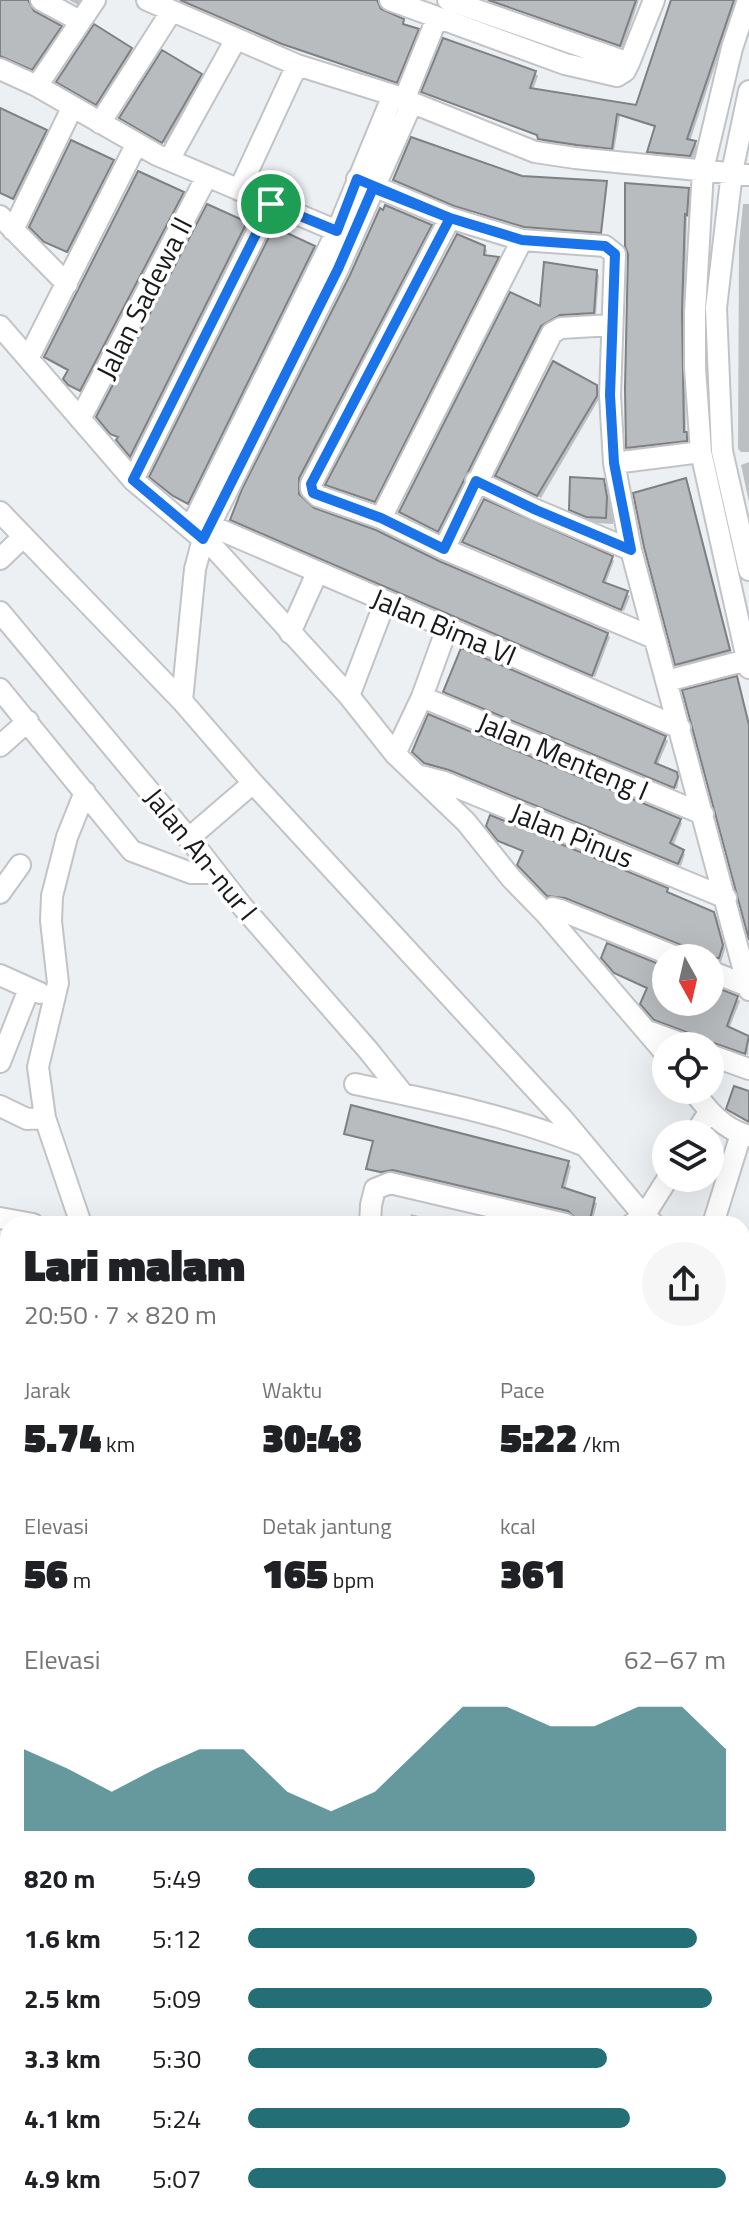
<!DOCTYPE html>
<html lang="id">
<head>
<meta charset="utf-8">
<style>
  :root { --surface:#fff; --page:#f6f6f6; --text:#202124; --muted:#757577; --accent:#246e76 }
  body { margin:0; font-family:"Titillium Web",sans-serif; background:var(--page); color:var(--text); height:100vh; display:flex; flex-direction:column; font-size:30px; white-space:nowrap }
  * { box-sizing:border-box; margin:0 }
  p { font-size:26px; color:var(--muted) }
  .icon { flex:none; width:44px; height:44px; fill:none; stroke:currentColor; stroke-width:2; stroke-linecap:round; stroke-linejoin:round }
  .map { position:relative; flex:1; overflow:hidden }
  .panel { position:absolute; left:0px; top:1216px; width:750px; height:1010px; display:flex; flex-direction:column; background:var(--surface); border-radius:24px 24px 0 0; box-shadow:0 8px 32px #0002 }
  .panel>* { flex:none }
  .needle { width:52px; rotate:172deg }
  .controls { position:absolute; left:652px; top:944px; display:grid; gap:16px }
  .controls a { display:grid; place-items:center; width:72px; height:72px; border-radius:50%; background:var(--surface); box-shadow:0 8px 32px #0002; font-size:40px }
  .pin { position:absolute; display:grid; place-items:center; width:68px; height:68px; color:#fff; margin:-34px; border:4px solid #fff; border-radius:50%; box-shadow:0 2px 8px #0007 }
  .round { display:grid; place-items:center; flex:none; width:84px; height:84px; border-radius:42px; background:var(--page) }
  .head { display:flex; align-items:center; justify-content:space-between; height:136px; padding:0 24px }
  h1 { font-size:44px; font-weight:800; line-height:60px }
  .figures { display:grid; grid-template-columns:repeat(3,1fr); gap:12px; height:136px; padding:8px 24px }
  .figures div { display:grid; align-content:center }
  .figures b { font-size:40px; font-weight:800 }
  .figures small { font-size:22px; font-weight:400 }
  .figures p { font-size:22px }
  .chart { height:224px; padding:16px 24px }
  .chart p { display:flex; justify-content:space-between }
  .chart svg { width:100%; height:144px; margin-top:8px; fill:var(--accent); opacity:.7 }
  ul { padding:0 24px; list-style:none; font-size:26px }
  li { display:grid; grid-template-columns:128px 96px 1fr; align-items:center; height:60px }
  li i { height:20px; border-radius:10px; background:var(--accent) }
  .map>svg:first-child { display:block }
  .shadow { fill:#0003 }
  .building { fill:#b9bcbe; stroke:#7e8083; stroke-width:2 }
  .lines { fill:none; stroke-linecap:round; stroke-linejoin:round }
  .street-casing { stroke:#c1c3c6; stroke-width:24 }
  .street { stroke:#fff; stroke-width:20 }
  .route-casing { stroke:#fff; stroke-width:16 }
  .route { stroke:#1a73e8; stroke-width:10 }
  .labels { text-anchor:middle; stroke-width:7; stroke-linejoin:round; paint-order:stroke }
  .street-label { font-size:28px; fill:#18191a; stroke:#fff }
</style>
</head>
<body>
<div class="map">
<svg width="749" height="2225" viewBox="0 0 749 2225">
  <rect width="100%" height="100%" fill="#edf0f3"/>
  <path class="shadow" d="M0 0H31L32 11 63 30 36 71 9 59 0 60Z
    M69 0H83L80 6Z
    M178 0H380L382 12 403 21 405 26 420 34 400 84 287 45Z
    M486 0H639L623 48Z
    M673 0H737L690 141 698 146 693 158 652 154 649 151 657 128 620 116 614 151 544 142 539 136 423 92 535 73 538 76 533 90 637 107Z
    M95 27 134 53 100 106 61 84Z
    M200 76 203 79 166 144 124 120Z
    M0 110 49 134 17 201 0 193Z
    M113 161 116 164 70 254 50 245 31 226Z
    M396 180 605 182 599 234 529 229 459 208Z
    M688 190 691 193 690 217H687L684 316 686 434 689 441 631 451 628 448Z
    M183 194 185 197 83 392 73 387Z
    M743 204H749V452H741L738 449 739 244Z
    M208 207 249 227 134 457 118 440 119 438 98 417Z
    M431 226 434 229 302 482 301 499 313 510 607 634 610 637 595 677 233 520Z
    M314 247 317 250 191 505 178 499 152 476Z
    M484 247 487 250 486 257 500 261 378 504 330 487 328 484Z
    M596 272 599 275 596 315 563 317 543 330 441 533 404 515 401 512 542 309Z
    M596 387 599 390V399L541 498 500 478Z
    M749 462V502L741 465Z
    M685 480 688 483 732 653 680 667 677 664Z
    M603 481 610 488 613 505V524L595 523 578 516 571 509Z
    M464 542 612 558 614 561 605 585 630 596 624 611Z
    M462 650 665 738 668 741 657 766 679 778 677 789 449 694Z
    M414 752 679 820 682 823 673 847 685 854 681 866 453 772 429 766Z
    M499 840 667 890 669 896 713 913 717 917 725 949 721 962 710 961V958H694L691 951 569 900 552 898 519 864 524 852Z
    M603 957 666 968V1002H710V987L737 998 740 1001 729 1029 749 1038 748 1055 718 1045 706 1046 696 1035 659 1022 642 1003 649 988 619 976Z
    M347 1133 568 1163 571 1166 565 1190 597 1203 592 1224H583L573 1214 397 1173 386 1175 371 1171 368 1168 375 1142Z
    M411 1214 450 1224H409Z
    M742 1328 749 1330V1365L742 1364Z
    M742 1465 749 1467V1515L742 1516Z
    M742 1540 749 1541V1600L742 1599Z
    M742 1624 749 1625V1686H742Z
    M742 1711 749 1712V1774L742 1773Z
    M742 1798 749 1799V1864L742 1863Z
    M742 1888 749 1889V1946L748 1951H742Z
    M749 2078V2195L742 2193V2108Z
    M488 2218H500L516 2225H485Z"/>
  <path class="building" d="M0 0H28L34 11 62 26 32 70 0 56Z
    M180 0H377L381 9 404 19 403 24 419 29 397 83 282 44Z
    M488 0H636L620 46Z
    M671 0H734L687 139 696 141 690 156 647 152 655 126 617 114 612 149 577 145 538 139 537 135 421 92 443 38 536 71 530 88 636 105Z
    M94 24 132 48 96 105 56 82Z
    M162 50 202 74 162 143 119 118Z
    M0 108 47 130 13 199 0 193Z
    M411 137 522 176 607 181 601 233 524 227 454 206 393 180Z
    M71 140 114 160 67 252 44 242 29 227Z
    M138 171 184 192 80 391 68 385 63 379 68 370 44 357Z
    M625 183 689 188 687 215 685 214 682 312 684 432H687V441L626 448 625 388 628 254 625 246Z
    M207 204 247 222 130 457 116 440 118 437 110 434 96 417Z
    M385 205 432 225 299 478V494L314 508 376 530 439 561 608 633 592 676 230 520 242 489 350 275 380 208 383 210Z
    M274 227 315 246 188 504 173 496 149 477Z
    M457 234 485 246 484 255 499 257 375 502 325 485Z
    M544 262 597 270 594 313 560 315 541 326 438 532 399 512 510 292 540 306Z
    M553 361 597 385V396L537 496 495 476Z
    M570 477 604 479 607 497 606 518 586 517 569 510Z
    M686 478 730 650 675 665 644 547 633 493Z
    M484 499 613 556 603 582 628 591 621 610 462 542Z
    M461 648 666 736 655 763 677 772 678 777 674 788 443 692Z
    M737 676 749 725V940L682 690Z
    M428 714 681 819 670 843 684 850 678 864 449 770 424 763 412 752Z
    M490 815 668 888 667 892 714 912 723 945 719 958H692L690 951 684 946 565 898 547 896 517 865 523 851 498 841 486 826Z
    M607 943 666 967V1002H710V985L738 996 727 1026 749 1036 745 1054 714 1043 702 1045 692 1034 654 1020 640 1004 647 988 614 973 601 958Z
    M734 1086 749 1091V1122L726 1109Z
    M351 1105 569 1161 562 1187 595 1198 589 1224 578 1221 568 1211 393 1170 381 1172 366 1169 373 1141 344 1134Z"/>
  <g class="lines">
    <g class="street-casing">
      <path id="street" d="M41 0 80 21
        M147 0 297 65 393 95 535 152 575 158 749 175
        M390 0 565 64 617 76 625 71 629 63 654 0
        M448 0 629 63
        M748 0 732 48 703 170 695 312V368L701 452 749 668
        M0 69 37 86 157 155 337 231
        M37 86 95 0
        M749 91 732 172 716 308 722 451 749 570
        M404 100 437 18
        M100 123 171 12
        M169 160 236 39
        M357 179 450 218 522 240 605 246 615 254 610 395 614 463 631 550 749 990
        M239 190 297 65
        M0 216 67 284
        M450 218 311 484V489L318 496 381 518 444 549 654 638
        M13 230 72 108
        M0 326 133 480 217 551 349 696 395 754 466 822 511 878 546 914 666 1054
        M29 357 136 145
        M80 419 207 176
        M614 463 701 452
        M133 480 271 204
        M476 481 536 510 631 550
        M0 512 182 701 253 783 562 1118 644 1216 654 1224
        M381 518 522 240
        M209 525 680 728
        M191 527 337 231 393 95
        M444 549 552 333 561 328 612 325
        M0 559 23 537
        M0 612 200 852 242 906 368 1050 403 1094
        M290 633 317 573
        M667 681 747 660
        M0 689 132 851 191 873H216
        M349 696 385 602
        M422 697 703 814
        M182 701 195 569 203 539 338 269 412 103
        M0 746 28 721
        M395 754 422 697 447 628
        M421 776 444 782 726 898
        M189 838 253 783
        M0 893 20 865
        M546 914 552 908 560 910 679 958
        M710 971 748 986
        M0 975 40 993
        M650 1032 688 1046
        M710 1055 749 1069
        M0 1062 29 989
        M355 1084C431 1100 510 1116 583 1145
        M693 1090C708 1111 723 1129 749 1136
        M0 1106 27 1119 45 1118
        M695 1134 709 1112
        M0 1218 33 1224
        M81 1224 45 1118 38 1067 58 983 51 921 52 896 67 837 85 792
        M370 1224 371 1205 375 1189 390 1183 565 1224
        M632 1224 644 1216 668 1178
        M713 1224 741 1134
        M742 1437 749 1438
        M742 1525 749 1527
        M742 1609 749 1611
        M0 1655 8 1657
        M742 1696 749 1698
        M0 1731 8 1732
        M742 1783 749 1785
        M0 1809 8 1812
        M742 1873 749 1875
        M0 1932 8 1930
        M742 1961 749 1963
        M0 2003 6 2004
        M742 2010 749 1982
        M0 2089 8 2091
        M0 2173 8 2175
        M742 2216H749
        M270 2218 289 2225
        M589 2218 602 2225
        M104 2225 106 2218
        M469 2225 473 2218
        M560 2225 564 2218"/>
    </g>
    <use href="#street" class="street"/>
  </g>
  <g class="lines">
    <g class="route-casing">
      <path id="route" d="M271 204 133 480 203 539 338 269 373 188 450 218 522 240 605 246 615 254 610 395 614 463 631 550 536 510 476 481 444 549 381 518 313 493 311 484 450 218 357 179 337 231 271 204"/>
    </g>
    <use href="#route" class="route"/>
  </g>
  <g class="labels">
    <g class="street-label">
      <text transform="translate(144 298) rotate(-63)" y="10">Jalan Sadewa II</text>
      <text transform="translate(444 627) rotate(23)" y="10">Jalan Bima VI</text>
      <text transform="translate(563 756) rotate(23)" y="10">Jalan Menteng I</text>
      <text transform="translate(572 835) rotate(22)" y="10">Jalan Pinus</text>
      <text transform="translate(201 854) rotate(51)" y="10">Jalan An-nur I</text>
    </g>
  </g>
</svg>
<div class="controls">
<a><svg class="needle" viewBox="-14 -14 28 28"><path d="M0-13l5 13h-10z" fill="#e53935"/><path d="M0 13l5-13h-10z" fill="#757577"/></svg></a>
<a><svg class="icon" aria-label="locate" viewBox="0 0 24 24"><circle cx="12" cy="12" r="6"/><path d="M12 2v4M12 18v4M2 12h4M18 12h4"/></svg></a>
<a><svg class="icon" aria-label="layers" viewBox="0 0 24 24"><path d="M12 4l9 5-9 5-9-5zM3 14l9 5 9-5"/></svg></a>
</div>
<div class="pin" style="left:271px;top:204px;background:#1e9e55"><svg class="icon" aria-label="arrive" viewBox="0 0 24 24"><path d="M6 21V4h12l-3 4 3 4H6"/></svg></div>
<section class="panel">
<div class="head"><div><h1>Lari malam</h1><p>20:50 · 7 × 820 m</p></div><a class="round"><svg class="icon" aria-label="share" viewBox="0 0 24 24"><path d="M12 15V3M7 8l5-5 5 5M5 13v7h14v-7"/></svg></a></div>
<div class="figures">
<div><p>Jarak</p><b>5.74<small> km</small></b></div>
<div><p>Waktu</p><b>30:48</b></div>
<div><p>Pace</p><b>5:22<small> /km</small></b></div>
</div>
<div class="figures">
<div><p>Elevasi</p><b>56<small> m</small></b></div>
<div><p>Detak jantung</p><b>165<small> bpm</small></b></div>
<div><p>kcal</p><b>361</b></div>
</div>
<div class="chart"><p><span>Elevasi</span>62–67 m</p>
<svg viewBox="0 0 160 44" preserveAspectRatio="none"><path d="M0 44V19L10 25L20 32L30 25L40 19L50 19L60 32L70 38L80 32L90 19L100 6L110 6L120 12L130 12L140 6L150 6L160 19V44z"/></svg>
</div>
<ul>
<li><b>820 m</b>5:49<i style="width:60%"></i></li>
<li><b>1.6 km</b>5:12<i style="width:94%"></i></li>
<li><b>2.5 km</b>5:09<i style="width:97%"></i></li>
<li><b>3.3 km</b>5:30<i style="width:75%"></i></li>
<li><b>4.1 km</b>5:24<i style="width:80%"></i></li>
<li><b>4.9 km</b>5:07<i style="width:100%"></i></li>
</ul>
</section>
</div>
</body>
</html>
